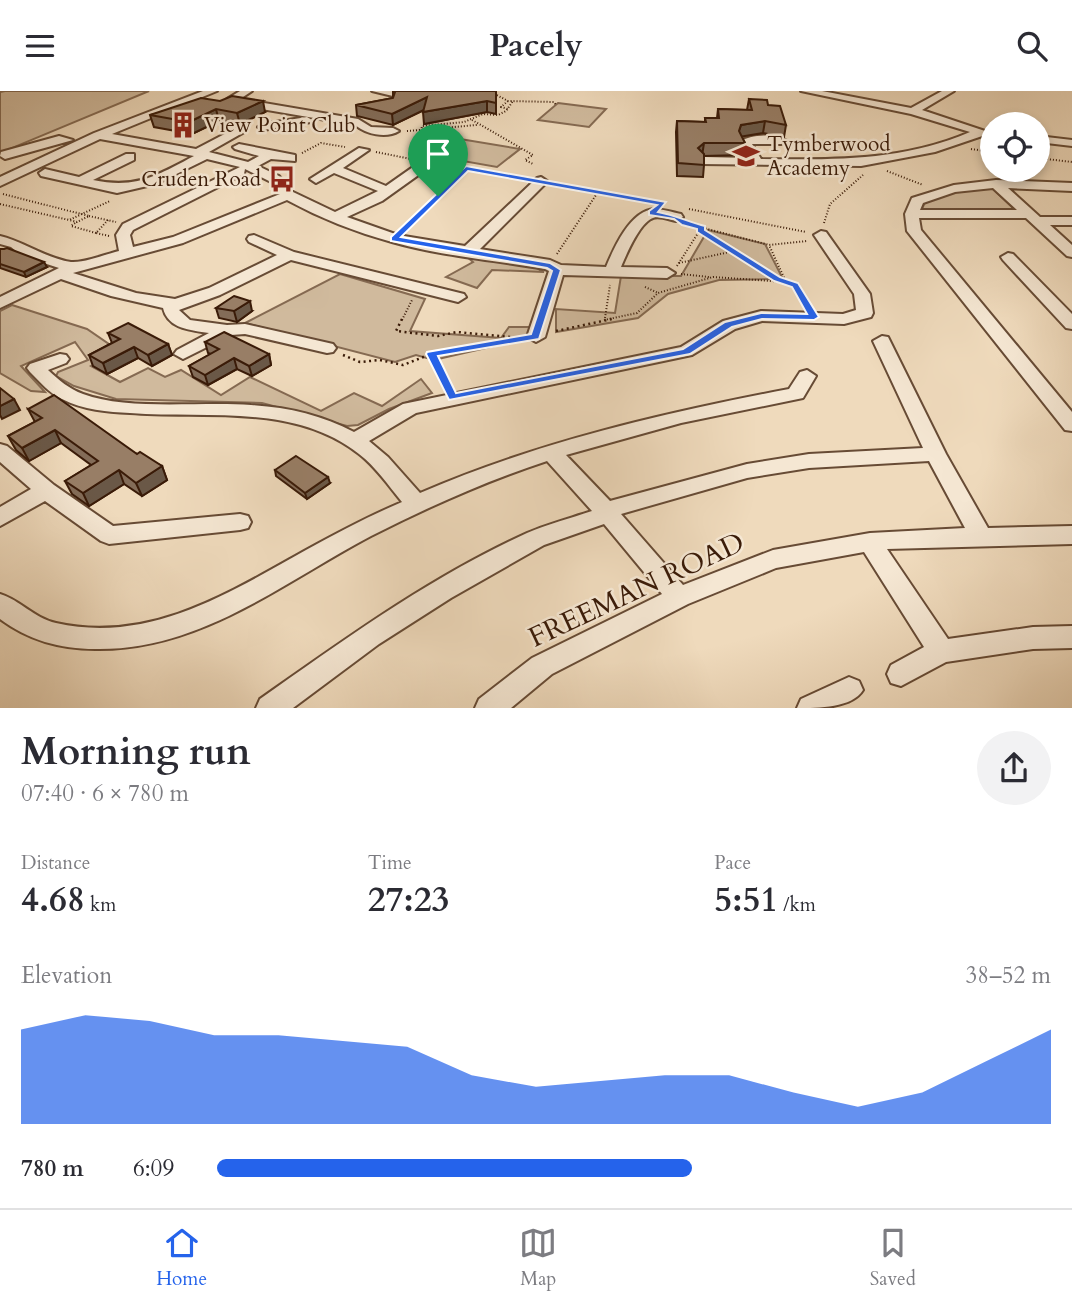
<!DOCTYPE html>
<html lang="en">
<head>
<meta charset="utf-8">
<style>
  :root { --surface:#fff; --page:#f2f2f3; --text:#2b2b33; --muted:#7c7c81; --line:#e1e1e2; --accent:#2563eb }
  body { margin:0; font-family:Cardo,serif; background:var(--page); color:var(--text); height:100vh; display:flex; flex-direction:column; font-size:26px; white-space:nowrap }
  * { box-sizing:border-box; margin:0 }
  p { font-size:23px; color:var(--muted) }
  .icon { flex:none; width:38px; height:38px; fill:none; stroke:currentColor; stroke-width:2; stroke-linecap:round; stroke-linejoin:round }
  .map { position:relative; height:617px; overflow:hidden }
  .side { display:flex; flex-direction:column; background:var(--surface); flex:1 }
  .side>* { flex:none }
  .buttons { position:absolute; left:980px; top:21px; display:grid; gap:14px }
  .buttons a { display:grid; place-items:center; width:70px; height:70px; border-radius:50%; background:var(--surface); box-shadow:0 4px 10px #0003; font-size:35px }
  .pin { position:absolute; display:grid; place-items:center; width:60px; height:60px; color:#fff; margin:-72px -30px; border-radius:50% 50% 50% 0; rotate:-45deg; box-shadow:0 0 7px #0007 }
  .pin .icon { rotate:45deg }
  .round { display:grid; place-items:center; flex:none; width:74px; height:74px; border-radius:37px; background:var(--page) }
  .headline { display:flex; align-items:center; justify-content:space-between; height:119px; padding:0 21px }
  h1 { font-size:38px; font-weight:800; line-height:52px }
  .metrics { display:grid; grid-template-columns:repeat(3,1fr); gap:10px; height:119px; padding:7px 21px }
  .metrics div { display:grid; align-content:center }
  .metrics b { font-size:35px; font-weight:800 }
  .metrics small { font-size:19px; font-weight:400 }
  .metrics p { font-size:19px }
  .chart { height:196px; padding:14px 21px }
  .chart p { display:flex; justify-content:space-between }
  .chart svg { width:100%; height:126px; margin-top:7px; fill:var(--accent); opacity:.7 }
  ul { padding:0 21px; list-style:none; font-size:23px }
  li { display:grid; grid-template-columns:112px 84px 1fr; align-items:center; height:52px }
  li i { height:18px; border-radius:9px; background:var(--accent) }
  header { display:flex; justify-content:space-between; align-items:center; height:91px; padding:0 21px; background:var(--surface); font-size:32px; font-weight:800 }
  .tabs { display:flex; justify-content:space-around; align-items:center; height:98px; border-top:2px solid var(--line); background:var(--surface); font-size:19px; color:var(--muted) }
  .tabs a { display:grid; justify-items:center; gap:4px }
  .tabs .current { color:var(--accent) }
  .map>svg:first-child { display:block }
  .green { fill:#d0ba9d; stroke:#856a52; stroke-width:2 }
  .lines { fill:none; stroke-linecap:round; stroke-linejoin:round }
  .minor-casing { stroke:#674b35; stroke-width:4 }
  .path-far1 { stroke:#3a1b08; stroke-width:2; stroke-dasharray:1 2; stroke-linecap:butt }
  .path { stroke:#3a1b08; stroke-width:2.5; stroke-dasharray:2 3.5; stroke-linecap:butt }
  .minor { fill:#f5e7d3; fill-rule:evenodd }
  .wall { fill:#836c58; stroke:#3a1b08; stroke-width:2 }
  .shaded-wall { fill:#6a5847; stroke:#3a1b08; stroke-width:2 }
  .building { fill:#987e66; stroke:#3a1b08; stroke-width:2 }
  .route { fill:#2563eb; stroke:#fff; stroke-width:2; fill-rule:evenodd }
  .labels { text-anchor:middle; stroke-width:5; stroke-linejoin:round; paint-order:stroke }
  .far-poi-label { font-size:21px; fill:#3a1b08; stroke:#f5e7d3; text-anchor:start }
  .near-street-label { font-size:28px; fill:#3a1b08; stroke:#f5e7d3 }
</style>
</head>
<body>
<header><svg class="icon" aria-label="menu" viewBox="0 0 24 24"><path d="M4 6h16M4 12h16M4 18h16"/></svg>Pacely<svg class="icon" aria-label="search" viewBox="0 0 24 24"><circle cx="10" cy="10" r="6"/><path d="M15 15l6 6"/></svg></header>
<div class="map">
<svg width="1072" height="617" viewBox="0 0 1072 617">
  <rect width="100%" height="100%" fill="#efdabc"/>
  <filter id="stains"><feTurbulence type="fractalNoise" baseFrequency=".00286" numOctaves="4"/><feColorMatrix values="0 0 0 0 .2 0 0 0 0 .09 0 0 0 0 .02 0 0 0 .5 -.17"/></filter>
  <radialGradient id="worn" r=".72"><stop offset=".6" stop-color="#630" stop-opacity="0"/><stop offset="1" stop-color="#630" stop-opacity=".3"/></radialGradient>
  <path class="green" d="M5 0H149L0 62V1Z
    M558 12 606 18 589 36 538 29Z
    M448 46 520 58 497 76 423 63Z
    M992 97 1014 118 921 120 926 109 951 100Z
    M708 139 765 153 783 188 719 189 668 203 638 227 556 241V218L615 222 621 185H681Z
    M466 165 533 175 544 181 492 179 477 197 446 186 473 171Z
    M340 183 425 208 410 240 501 247 509 236H533L529 247 434 269 416 264 395 271 245 232Z
    M12 214 87 238 119 260 91 275 120 291 148 277 165 286 181 279 221 304 250 286 321 320 354 302 382 315 421 288 432 302 389 318 358 334 347 335 262 312 116 308 74 295 56 285 58 281 88 269 75 251 21 275 45 301 31 300 0 282V220Z"/>
  <g class="lines">
    <g class="minor-casing">
      <path id="minor" d="M203 0H217L112 43 196 58 238 36H246V40L209 61 248 71 259 65 235 58 233 56 239 53 295 64V70L271 68 258 75 279 85 293 101 335 121 378 100 334 82 316 92 310 88 359 57 369 59 343 77 386 95 423 69H431V75L382 110 347 126 398 144 465 155 537 87 541 86 547 90 545 93 480 158 550 169 561 174 606 176C614 157 630 120 654 118 662 118 672 121 681 123L683 126 676 130C670 129 659 124 653 127 640 131 626 164 621 176L667 177 675 182 667 187 563 184 545 246 536 251 527 246 549 180 545 178C494 169 441 165 392 151 355 141 320 127 287 109L183 152 73 182 136 202 175 208 209 197 277 164 249 151 247 148 249 145 254 144 294 161 464 203 466 206 458 211 291 169 220 204 179 219 190 229 227 234 245 233 333 253 336 257 333 261 327 262 245 243 231 244 183 268 174 263 177 259 209 242C190 239 168 238 163 217L111 205 61 188 0 217V206L59 177 22 165 11 156 0 153V145C25 151 45 167 71 171 85 172 106 163 119 160L116 144 123 133 240 76 207 68 156 93 117 102 41 85 39 82 45 78 79 86 126 63H134V69L93 89C136 98 156 85 194 65L100 48 0 95V86L94 42ZM245 78 271 91 280 103 173 146 133 156 130 144 133 139 244 83Z
        M240 0H252L240 8 358 28 371 36 393 37 399 40C386 48 366 43 355 34L227 12V8Z
        M372 0H397L402 3 397 6Z
        M801 0H822L911 17 942 0H954L922 19 991 42 935 61 861 75 701 73 699 70 705 66 749 67 739 51C751 43 775 42 787 50L781 53H752L761 68C833 69 903 70 970 41L911 23Z
        M307 26 312 29 311 31 263 39 258 36 263 33Z
        M59 45 73 49 5 68 0 65 1 61Z
        M1038 45 1072 49V55L1038 51Z
        M996 89 1072 92V100L1008 97 1040 126H1072V134H1050L1072 154V166L1067 165 1026 127H919L921 139 1072 321V340L1065 339 907 140 905 123 912 107 954 94ZM993 97 1017 119H920L923 112 955 101Z
        M821 140 826 141 870 203 873 222 871 226 844 233 762 230 735 238 692 264 416 322 369 350 388 366 420 402C538 351 663 322 789 298L800 281 807 279 816 285 803 307 681 332 566 364 610 410 747 373 809 363 923 357 873 250 882 245 888 246 946 363 988 437 1072 435V453L887 458 948 548 1033 536 1072 535V557L1033 558 946 571 901 595 891 592 887 583 891 574 924 556 864 461 776 477 688 513 552 583 511 617H475L479 608 532 567 662 503 604 433 544 454 451 507 379 553 293 617H256L260 608C345 548 432 485 527 442 548 433 571 427 592 420L547 370C486 390 428 416 371 445 282 492 200 560 95 558 60 558 28 549 0 528V503C20 509 34 527 56 532 149 553 229 502 306 459 337 442 369 425 402 411 388 394 376 376 359 363 294 312 207 328 130 322 108 321 83 319 62 308 49 302 40 291 30 281L27 277 30 273 60 263 66 264 69 268 66 272 48 279C59 289 69 298 83 303 128 320 202 310 251 314 287 316 322 324 354 341L403 313 681 256 723 230 761 220 843 223 856 219 854 203 814 144ZM929 370 965 437 870 442 773 459 683 494 621 423 747 387 809 377Z
        M1008 162 1013 163 1072 223V238L1066 237 1003 169 1001 166Z
        M0 353 7 355 54 394 113 435 240 423 248 425 251 431 248 437 240 439 109 453 101 450 45 410 0 435V416L31 398 0 371Z
        M849 586 859 590 863 599C852 617 819 617 797 617L801 608Z"/>
    </g>
    <path class="path-far1" d="M489 0 508 10 554 11 556 14
      M508 10 501 16 508 18
      M472 29 533 64 525 69 533 73
      M407 40 477 34
      M421 40 422 35 464 31 483 23 498 24 506 20 513 10
      M971 58 992 61
      M376 61 411 68
      M302 62 321 52 345 56
      M1038 67 1072 71
      M438 73 524 87
      M887 80 923 94
      M555 92 649 109
      M3 103 89 125 77 131 69 129
      M0 113 69 129 110 110
      M689 118 806 141
      M89 125 116 131
      M108 129 96 142 109 145
      M75 132 71 135 96 142
      M824 132 830 113 863 84
      M688 133 769 154 807 150
      M407 136 466 77
      M703 137 700 139 781 189
      M557 163 598 101
      M679 172 734 160
      M677 175 700 139
      M681 183 709 186
      M787 191 795 194 807 214
      M645 196 658 202
      M605 227 610 194
      M402 229 412 209
      M604 229 637 222 658 202 713 186 786 191 769 154"/>
    <path class="path" d="M402 228 396 240 438 245 457 241 521 247
      M556 240 612 228
      M431 263 519 249
      M343 264 360 271 380 269 403 274 431 263 448 297"/>
    <use href="#minor" class="minor"/>
  </g>
  <path class="wall" d="M393 0H496V23L487 21 424 33V19L393 34 357 25 356 14 393 7Z
    M749 8 768 14 786 34 784 46 763 42 741 45 745 52 743 64 704 65V74L703 86 677 85 676 41 677 30 705 31V27H717L718 18 747 19Z
    M220 10 265 21 240 33 219 30 192 43 154 36 150 24Z
    M0 158 47 176 26 186 0 177Z
    M216 217 252 220 237 231 219 227Z
    M108 242 168 253 172 264 152 275 138 267 107 283 93 275 89 264 112 252Z
    M205 251 269 263 271 274 252 285 237 278 208 294 193 286 189 275 211 263 208 262Z
    M28 318 137 363 162 375 167 389 142 405 124 393 89 415 72 403 65 390 91 374 61 352 29 370 16 359 8 345 35 331Z
    M275 379 330 392 307 408 276 385Z"/>
  <path class="shaded-wall" d="M427 6 428 17 393 34 392 23Z
    M263 10 265 21 240 33 237 22Z
    M487 10V21L424 33 423 21Z
    M216 18 219 30 192 43 189 31Z
    M765 30 763 42 739 46V40L741 34Z
    M704 52 702 65 698 57Z
    M44 171 47 176 26 186 24 181Z
    M250 210 252 220 237 231 234 220Z
    M168 253 172 264 152 275 148 264Z
    M134 256 138 267 107 283 103 272Z
    M269 263 271 274 252 285 249 275Z
    M234 267 237 278 208 294 205 284Z
    M14 308 20 319 2 328 0 324V315Z
    M55 339 61 352 29 370 22 357Z
    M162 375 167 389 142 405 136 392Z
    M119 379 124 393 89 415 83 402Z
    M328 386 330 392 307 408 305 402Z"/>
  <path class="building" d="M394 0H496V12L487 10 423 21 427 6 392 23 356 14 393 7 395 1Z
    M232 5 263 10 237 22 216 18 189 31 150 24 201 7 220 10Z
    M749 8 767 9 768 14 780 15 786 34 765 30 741 34 739 40 745 52H704L698 57 704 63V74L678 72 677 30 706 31 705 27H719L718 18 752 19Z
    M7 157 44 171 24 181 0 173V158H4Z
    M234 205 250 210 234 220 216 217Z
    M128 232 168 253 148 264 134 256 103 272 89 264 120 248 108 242Z
    M224 241 269 263 249 275 234 267 205 284 189 275 219 258 205 251Z
    M0 297 14 308 0 315Z
    M54 304 137 363 140 361 162 375 136 392 119 379 83 402 65 390 98 370 55 339 22 357 8 345 42 327 28 318Z
    M296 365 328 386 305 402 275 379Z"/>
  <path class="route" d="M466 75 666 111 658 121C675 124 689 131 705 135V139L780 186 798 192 819 226 814 229 762 228 732 236 690 263 449 309 426 263 427 261 531 243 552 180 547 177 391 150V146ZM468 80 657 114 649 120V124L674 128 682 134 697 138V141L774 190 792 196 807 223 761 222 725 231 683 258 456 302 438 265 539 248 561 179 550 172 401 146Z"/>
  <defs>
    <g id="building-bare" transform="scale(2.1)"><path d="M-4-6H4V6H1V3H-1V6H-4ZM-2.5-4.3h1.7v1.8h-1.7ZM.8-4.3h1.7v1.8H.8ZM-2.5-1h1.7V.8h-1.7ZM.8-1h1.7V.8H.8Z" fill="#8f2418" stroke="#f5e7d3" stroke-width="2.5" paint-order="stroke"/></g>
    <g id="school-bare" transform="scale(2.1)"><path d="M0-5L7-2L0 1L-7-2ZM-4 1L0 2.5L4 1V4Q0 6-4 4Z" fill="#8f2418" stroke="#f5e7d3" stroke-width="2.5" paint-order="stroke"/></g>
    <g id="bus-bare" transform="scale(2.1)"><path d="M-5-6H5V4H4V6H2V4H-2V6H-4V4H-5ZM-3.5-4V0h7V-4ZM-3.5 1.2v1.5H-2V1.2ZM2 1.2v1.5H3.5V1.2Z" fill="#8f2418" stroke="#f5e7d3" stroke-width="2.5" paint-order="stroke"/></g>
  </defs>
  <g fill-rule="evenodd">
    <use href="#building-bare" x="183" y="34"/>
    <use href="#school-bare" x="746" y="65"/>
    <use href="#bus-bare" x="282" y="88"/>
  </g>
  <g class="labels">
    <g class="far-poi-label">
      <text x="204" y="41">View Point Club</text>
      <text x="767" y="60">Tymberwood<tspan x="767" dy="24">Academy</tspan></text>
      <text x="261" y="95" text-anchor="end">Cruden Road</text>
    </g>
    <g class="near-street-label">
      <text transform="translate(636 498) rotate(-25)" y="10">FREEMAN ROAD</text>
    </g>
  </g>
  <rect width="100%" height="100%" filter="url(#stains)"/>
  <rect width="100%" height="100%" fill="url(#worn)"/>
</svg>
<div class="buttons">
<a><svg class="icon" aria-label="locate" viewBox="0 0 24 24"><circle cx="12" cy="12" r="6"/><path d="M12 2v4M12 18v4M2 12h4M18 12h4"/></svg></a>
</div>
<div class="pin" style="left:438px;top:105px;background:#1e9e55"><svg class="icon" aria-label="arrive" viewBox="0 0 24 24"><path d="M6 21V4h12l-3 4 3 4H6"/></svg></div>
</div>
<section class="side">
<div class="headline"><div><h1>Morning run</h1><p>07:40 · 6 × 780 m</p></div><a class="round"><svg class="icon" aria-label="share" viewBox="0 0 24 24"><path d="M12 15V3M7 8l5-5 5 5M5 13v7h14v-7"/></svg></a></div>
<div class="metrics">
<div><p>Distance</p><b>4.68<small> km</small></b></div>
<div><p>Time</p><b>27:23</b></div>
<div><p>Pace</p><b>5:51<small> /km</small></b></div>
</div>
<div class="chart"><p><span>Elevation</span>38–52 m</p>
<svg viewBox="0 0 160 44" preserveAspectRatio="none"><path d="M0 44V11L10 6L20 8L30 13L40 13L50 15L60 17L70 27L80 31L90 29L100 27L110 27L120 33L130 38L140 33L150 22L160 11V44z"/></svg>
</div>
<ul>
<li><b>780 m</b>6:09<i style="width:57%"></i></li>
</ul>
</section>
<nav class="tabs">
<a class="current"><svg class="icon" aria-label="home" viewBox="0 0 24 24"><path d="M3 11l9-7 9 7M6 9v11h12V9"/></svg>Home</a>
<a><svg class="icon" aria-label="map" viewBox="0 0 24 24"><path d="M3 6l6-2 6 2 6-2v14l-6 2-6-2-6 2zM9 4v14M15 6v14"/></svg>Map</a>
<a><svg class="icon" aria-label="saved" viewBox="0 0 24 24"><path d="M7 4h10v16l-5-4-5 4z"/></svg>Saved</a>
</nav>
</body>
</html>
